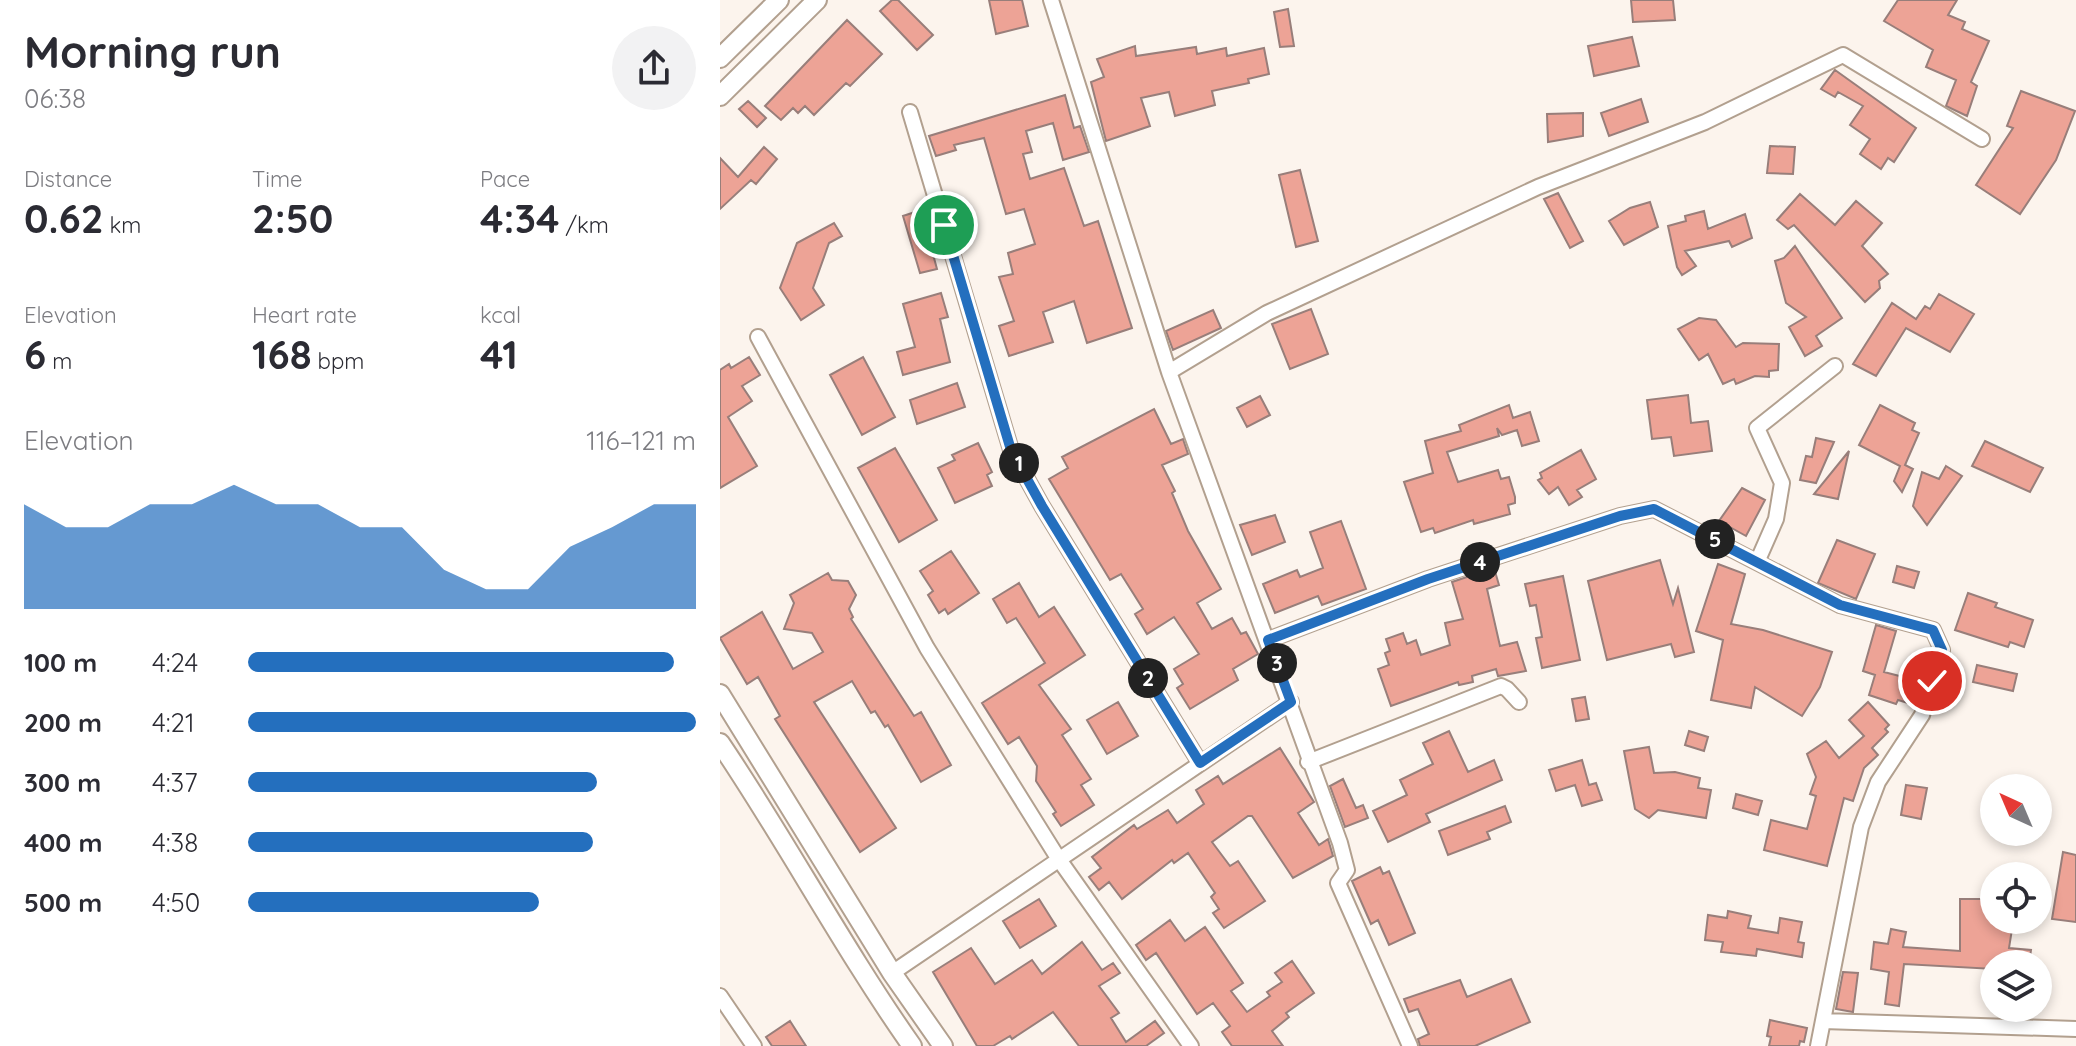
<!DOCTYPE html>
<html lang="en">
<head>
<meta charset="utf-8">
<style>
  :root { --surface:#fff; --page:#f2f2f3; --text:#2b2b33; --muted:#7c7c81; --accent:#246fbe }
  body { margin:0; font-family:Quicksand,sans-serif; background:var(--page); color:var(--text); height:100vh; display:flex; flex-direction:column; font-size:30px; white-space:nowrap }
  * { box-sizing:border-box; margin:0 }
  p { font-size:26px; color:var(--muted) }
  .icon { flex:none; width:44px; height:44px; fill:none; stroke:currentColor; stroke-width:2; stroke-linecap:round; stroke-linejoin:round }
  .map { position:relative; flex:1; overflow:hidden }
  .side { display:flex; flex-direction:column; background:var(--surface); width:720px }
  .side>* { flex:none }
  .needle { width:52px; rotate:316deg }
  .fabs { position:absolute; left:1260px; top:774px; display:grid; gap:16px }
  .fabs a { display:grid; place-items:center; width:72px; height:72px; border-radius:50%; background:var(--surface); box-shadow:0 4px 12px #0003; font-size:40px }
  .pin { position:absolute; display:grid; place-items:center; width:68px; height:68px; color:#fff; margin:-34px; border:4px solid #fff; border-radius:50%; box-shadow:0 2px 8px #0007 }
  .km { position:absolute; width:40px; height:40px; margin:-20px; border-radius:50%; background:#222; color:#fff; font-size:22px; line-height:40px; text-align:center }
  .round { display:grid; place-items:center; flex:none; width:84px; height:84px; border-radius:42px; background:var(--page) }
  .summary { display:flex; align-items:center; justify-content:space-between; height:136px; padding:0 24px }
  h1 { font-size:44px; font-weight:700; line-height:60px }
  .metrics { display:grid; grid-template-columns:repeat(3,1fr); gap:12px; height:136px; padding:8px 24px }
  .metrics div { display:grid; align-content:center }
  .metrics b { font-size:40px; font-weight:700 }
  .metrics small { font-size:22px; font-weight:400 }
  .metrics p { font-size:22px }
  .chart { height:224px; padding:16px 24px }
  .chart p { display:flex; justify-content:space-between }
  .chart svg { width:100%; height:144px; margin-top:8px; fill:var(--accent); opacity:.7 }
  ul { padding:0 24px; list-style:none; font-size:26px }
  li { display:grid; grid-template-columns:128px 96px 1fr; align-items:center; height:60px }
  li i { height:20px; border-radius:10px; background:var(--accent) }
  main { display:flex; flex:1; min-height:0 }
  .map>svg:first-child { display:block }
  .building { fill:#eda396; stroke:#987e7a; stroke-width:2 }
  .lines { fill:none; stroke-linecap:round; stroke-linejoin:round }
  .street-casing { stroke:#b2a08f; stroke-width:18 }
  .secondary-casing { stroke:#b2a08f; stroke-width:22 }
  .street { stroke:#fff; stroke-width:14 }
  .secondary { stroke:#fff; stroke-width:18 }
  .route-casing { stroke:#fff; stroke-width:16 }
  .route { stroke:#246fbe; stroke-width:10 }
</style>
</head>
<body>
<main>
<section class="side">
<div class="summary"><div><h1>Morning run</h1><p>06:38</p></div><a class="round"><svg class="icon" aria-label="share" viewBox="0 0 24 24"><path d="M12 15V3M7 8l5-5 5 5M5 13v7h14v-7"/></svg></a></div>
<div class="metrics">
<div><p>Distance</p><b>0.62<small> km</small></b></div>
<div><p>Time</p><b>2:50</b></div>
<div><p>Pace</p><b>4:34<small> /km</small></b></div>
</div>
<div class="metrics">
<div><p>Elevation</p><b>6<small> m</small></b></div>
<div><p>Heart rate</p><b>168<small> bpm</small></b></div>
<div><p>kcal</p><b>41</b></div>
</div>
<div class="chart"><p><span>Elevation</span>116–121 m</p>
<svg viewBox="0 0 160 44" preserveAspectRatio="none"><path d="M0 44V12L10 19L20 19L30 12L40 12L50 6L60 12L70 12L80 19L90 19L100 32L110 38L120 38L130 25L140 19L150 12L160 12V44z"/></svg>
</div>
<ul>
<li><b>100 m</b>4:24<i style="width:95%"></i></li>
<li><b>200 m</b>4:21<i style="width:100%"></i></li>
<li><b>300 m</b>4:37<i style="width:78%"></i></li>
<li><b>400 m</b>4:38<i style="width:77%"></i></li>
<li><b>500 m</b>4:50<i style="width:65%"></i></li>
</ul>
</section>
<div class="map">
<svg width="1356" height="1046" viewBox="0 0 1356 1046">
  <rect width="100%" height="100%" fill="#fcf4ed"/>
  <path class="building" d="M172 0H178L213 35 197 50 160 11Z
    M269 0H302L308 26 276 34Z
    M911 0H953L955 20 913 22Z
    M1178 0H1237L1228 15 1245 22 1242 29 1269 41 1251 82 1257 86 1247 116 1226 106 1236 80 1206 67 1213 50 1164 21Z
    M568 9 574 46 560 47 554 12Z
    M127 20 162 54 130 86 126 83 94 115 85 106 78 113 73 108 61 120 45 106Z
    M912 37 919 66 874 76 868 46Z
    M415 46 416 56 476 47 477 54 506 48 507 56 544 48 549 74 528 79 529 83 492 91 495 105 455 116 449 92 421 98 430 126 386 141 371 82 384 77 377 59Z
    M1115 70 1196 128 1174 162 1168 158 1161 169 1140 154 1150 139 1130 125 1143 106 1118 92 1115 97 1101 89Z
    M1301 91 1355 111 1336 160 1300 214 1256 185 1293 128 1287 126Z
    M345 95 354 128 360 126 369 152 343 160 333 123 306 131 312 152 303 154 310 179 344 168 364 226 378 221 412 328 367 343 354 301 323 312 333 342 289 356 279 326 294 321 279 277 293 274 288 253 315 244 304 209 286 214 264 138 234 145 236 150 216 156 209 136Z
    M921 99 928 122 889 136 881 113Z
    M28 101 46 118 37 127 19 109Z
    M863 113V136L828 142 827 114Z
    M1050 146 1075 147 1073 174 1047 173Z
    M44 147 57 159 36 184 31 180 0 209V158L18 177Z
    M580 170 598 241 576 247 559 175Z
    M838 193 863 241 850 248 824 199Z
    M1080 194 1115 225 1136 201 1162 223 1142 246 1168 274 1159 281 1160 288 1145 302 1074 225 1068 229 1057 220Z
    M930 202 938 227 904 245 889 221 910 208Z
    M201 210 217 269 200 273 183 216Z
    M984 211 988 229 1025 214 1032 238 1012 247 1009 241 965 251 976 266 962 275 957 267 948 226 966 221 965 216Z
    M114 223 122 236 109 243 93 288 104 305 81 320 60 288 77 243Z
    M1075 246 1122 318 1096 336 1102 346 1085 356 1069 327 1086 317 1066 303 1055 261 1064 258Z
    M221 293 228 317 220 319 230 362 183 375 177 352 195 347 183 304Z
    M1219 294 1254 314 1230 352 1186 328 1156 376 1133 364 1172 303 1196 319 1205 306 1210 309Z
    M591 309 608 354 570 369 552 324Z
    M493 310 501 328 453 350 446 331Z
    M979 318 996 320 1016 347 1023 343 1059 344 1058 370 1049 371V377L1035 376 1016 384 1014 379 1003 384 988 354 979 360 958 329Z
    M29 357 40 375 22 386 32 401 8 417 37 466 0 488V370L9 364 11 368Z
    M143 357 175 417 142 435 110 375Z
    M237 383 245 407 197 424 190 400Z
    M968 395 971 423 988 421 992 451 954 456 951 437 932 439 927 400Z
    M540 396 550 415 527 427 517 408Z
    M789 405 793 418 810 412 819 441 802 446 797 430 782 435 777 428 779 436 727 452 738 482 778 470 781 479 789 477 795 497V503L788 505 790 514 754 524 753 520 715 533 713 528 701 532 684 482 713 473 705 441 741 431 739 425Z
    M1160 405 1195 423 1192 430 1199 433 1185 465 1193 469 1182 492 1174 481 1180 466 1139 445Z
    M434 409 451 444 463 439 468 454 442 465 455 491 452 493 468 531 501 589 477 603 492 629 512 618 521 634 526 632 538 654 513 669 518 680 470 709 457 688 463 684 454 669 479 654 454 617 427 634 415 614 423 609 401 574 390 580 329 479 348 468 342 457Z
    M1096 438 1114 442 1096 483 1080 480 1086 456 1092 457Z
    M1265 441 1323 468 1310 492 1252 466Z
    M258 443 272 472 267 475 272 486 235 503 218 468 235 460 232 455Z
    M175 448 217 520 179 542 138 468Z
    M861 450 876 479 857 490 862 497 849 505 838 487 829 494 818 480 822 478 820 473Z
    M1129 451 1118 499 1094 494Z
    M1226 466 1242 476 1207 525 1193 506 1202 472 1219 479Z
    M1022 488 1045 500 1026 536 999 521Z
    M555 515 565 542 532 555 520 525Z
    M621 521 646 589 602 605 598 596 555 613 543 584 577 570 580 577 603 568 590 532Z
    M1117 540 1155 554 1136 599 1098 583Z
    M231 551 259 593 228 614 225 609 219 613 208 595 213 591 200 571Z
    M940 560 953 604 958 588 974 652 955 657 951 644 887 660 868 581Z
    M998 564 1025 574 1011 624 1043 630 1112 652 1100 687 1082 716 1035 687 1031 708 991 700 1003 640 976 631Z
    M1177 566 1199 572 1194 588 1173 582Z
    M774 568 779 585 767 589 780 646 797 642 806 671 778 676 776 669 752 676 753 682 739 685 738 682 671 706 658 669 669 665 665 653 670 651 666 639 683 633 687 644 696 640 701 655 730 645 725 623 743 619 732 582Z
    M108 573 112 580 128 581 136 595 129 609 133 617 131 619 194 716 201 712 231 765 201 782 168 725 165 727 155 711 151 713 132 681 94 702 176 828 140 852 55 719 60 716 38 677 27 684 0 638 42 612 73 669 103 652 92 633 64 629 74 603 70 595Z
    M843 576 860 660 822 668 816 638 822 637 816 605 810 606 805 584Z
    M299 583 319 617 334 607 365 655 319 685 351 729 342 735 371 779 361 785 374 805 341 826 333 814 336 812 316 781 317 766 299 737 288 744 262 703 325 663 296 618 287 623 273 599Z
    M1248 593 1277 603 1275 607 1313 620 1304 647 1290 642 1288 647 1235 630Z
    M1156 625 1176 631 1164 672 1195 680 1188 703 1178 700 1176 704 1149 695 1155 675 1143 671Z
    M1257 665 1297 674 1293 691 1253 682Z
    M865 697 869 719 856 721 852 699Z
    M398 702 418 736 387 754 367 720Z
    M1148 702 1169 725 1165 729 1168 732 1152 748 1158 755 1144 768 1133 801 1124 798 1107 866 1044 850 1051 820 1087 829 1096 796 1090 794 1096 777 1087 754 1106 741 1119 758 1144 736 1129 720Z
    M729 731 748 772 774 760 782 780 706 814 710 822 668 842 653 811 687 795 680 780 713 764 703 743Z
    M969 731 988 737 984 751 965 745Z
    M929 747 934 773 955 772 980 778 978 788 991 790 986 818 938 810 929 818 915 809 904 751Z
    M560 748 594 802 578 813 599 845 608 839 613 856 573 878 532 816H528L492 842 510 866 518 861 545 901 504 928 493 913 499 909 491 897 495 893 468 853 454 863 452 860 402 899 389 882 379 890 369 877 381 868 372 857 414 825 417 829 448 810 457 823 484 804 476 790 498 776 503 784Z
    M862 760 869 785 876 783 882 800 862 806 855 785 836 791 829 770Z
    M623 779 636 808 643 805 648 818 625 827 610 786Z
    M1186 785 1207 788 1201 819 1181 815Z
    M1016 794 1042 801 1038 815 1013 808Z
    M785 806 791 822 767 832 770 839 728 855 719 831Z
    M1343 852 1356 855V922L1332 919Z
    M660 867 663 874 669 871 695 933 669 945 658 920 651 924 632 881Z
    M319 899 336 926 300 948 283 921Z
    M1240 899H1274V920L1293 923 1289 948 1311 950 1309 964H1274V969L1184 964 1179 1006 1165 1004 1169 972 1151 969 1154 942 1168 944 1171 929 1186 932 1183 947 1240 951Z
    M1008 911 1031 916 1028 928 1058 933 1060 918 1082 922 1078 942 1084 943 1082 957 1037 949 1036 956 1001 952 1003 942 985 940 988 915 1007 918Z
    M450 920 465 941 485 927 523 983 511 991 527 1012 550 996 547 992 562 982 555 973 572 961 594 993 566 1013 569 1017 552 1031 563 1046H512L502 1032 510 1026 493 1003 477 1014 436 953 426 960 416 945Z
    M362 942 382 970 393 963 400 973 379 986 399 1013 391 1018 406 1042 435 1021 444 1033 426 1046H359L333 1012 292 1039 290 1036 273 1046H257L213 972 251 948 275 984 312 960 322 974Z
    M1123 972 1138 973 1133 1012 1116 1009Z
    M791 979 810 1022 755 1046H700L698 1039 709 1034 698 1009 689 1012 684 999 740 980 747 997Z
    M1050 1020 1087 1028 1084 1042 1080 1041 1079 1046H1049L1051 1037 1047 1036Z
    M70 1021 86 1046H52L46 1037Z"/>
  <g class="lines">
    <g class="street-casing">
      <path id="street" d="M331 0 449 372 620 843 627 870 618 883 690 1046
        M190 112 291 450 322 506 480 763
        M38 337 207 648 338 858 471 1046
        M449 372 547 313 818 187 985 122 1123 55 1262 139
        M1038 560 1056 519 1062 483 1037 428 1115 366
        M548 640 708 579 900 516 934 509 1120 605 1213 630 1222 650 1202 715 1158 782 1141 827 1098 1046
        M588 762 781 686 787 689 799 702
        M172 973 571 702
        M0 996 34 1046
        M1103 1021 1356 1029"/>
    </g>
    <g class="secondary-casing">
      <path id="secondary" d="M0 58 59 0
        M0 96 97 0
        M0 694 172 973 223 1046
        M0 743C67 842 123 948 192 1046"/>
    </g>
    <use href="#street" class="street"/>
    <use href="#secondary" class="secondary"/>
  </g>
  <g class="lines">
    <g class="route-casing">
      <path id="route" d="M224 225 291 450 322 506 480 763 571 702 548 640 708 579 900 516 934 509 1120 605 1213 630 1222 650 1212 681"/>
    </g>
    <use href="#route" class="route"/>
  </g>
</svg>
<div class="fabs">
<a><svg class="needle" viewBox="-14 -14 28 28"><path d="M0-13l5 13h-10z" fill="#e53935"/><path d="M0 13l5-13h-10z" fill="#7c7c81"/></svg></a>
<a><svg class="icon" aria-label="locate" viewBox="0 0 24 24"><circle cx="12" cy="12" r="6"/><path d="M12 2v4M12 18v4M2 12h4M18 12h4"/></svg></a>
<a><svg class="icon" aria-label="layers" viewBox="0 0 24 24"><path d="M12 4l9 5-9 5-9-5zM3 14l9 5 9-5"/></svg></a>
</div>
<div class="pin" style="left:224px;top:225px;background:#1e9e55"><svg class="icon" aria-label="arrive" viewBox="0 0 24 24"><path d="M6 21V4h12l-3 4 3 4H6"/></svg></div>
<div class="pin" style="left:1212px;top:681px;background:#d93025"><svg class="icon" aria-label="check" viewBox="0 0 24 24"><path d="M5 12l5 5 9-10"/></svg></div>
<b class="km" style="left:299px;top:463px">1</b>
<b class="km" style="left:428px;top:678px">2</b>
<b class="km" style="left:557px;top:663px">3</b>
<b class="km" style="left:760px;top:562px">4</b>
<b class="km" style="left:995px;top:539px">5</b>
</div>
</main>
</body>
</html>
